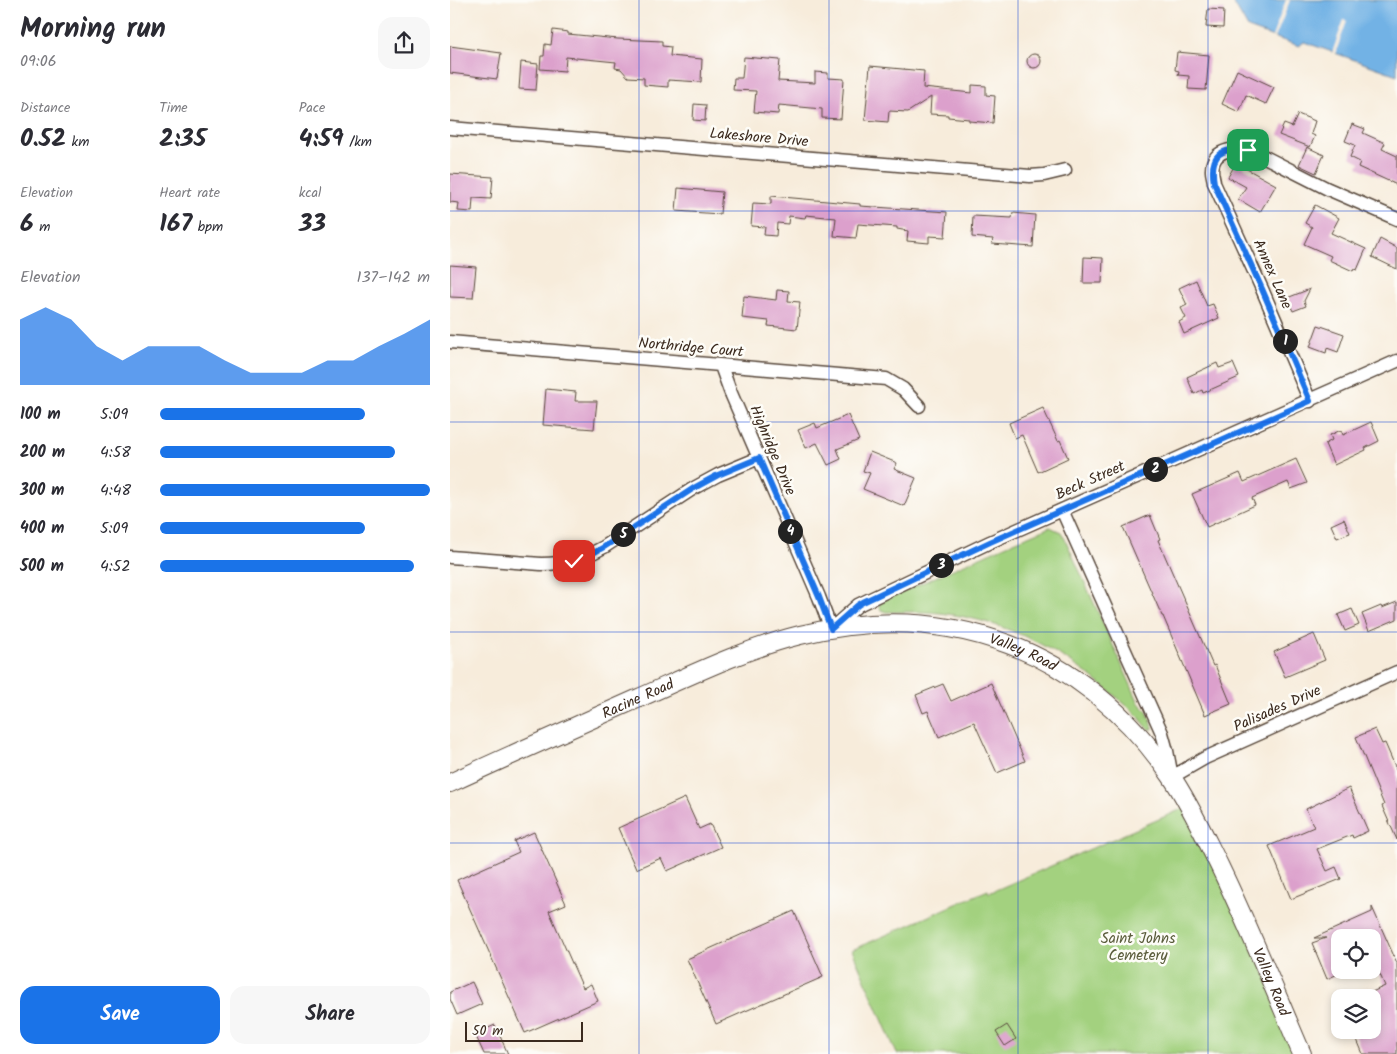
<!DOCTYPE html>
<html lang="en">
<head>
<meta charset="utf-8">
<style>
  :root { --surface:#fff; --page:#f7f7f7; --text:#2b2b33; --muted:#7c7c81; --accent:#1a73e8 }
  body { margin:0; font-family:Kalam,sans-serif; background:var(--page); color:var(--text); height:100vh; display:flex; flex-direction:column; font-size:19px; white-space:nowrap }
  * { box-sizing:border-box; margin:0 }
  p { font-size:16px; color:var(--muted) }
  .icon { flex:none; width:28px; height:28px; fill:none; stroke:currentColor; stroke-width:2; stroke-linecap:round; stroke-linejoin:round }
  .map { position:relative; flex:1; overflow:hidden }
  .details { display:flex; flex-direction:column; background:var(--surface); width:450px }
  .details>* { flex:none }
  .controls { position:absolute; left:881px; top:929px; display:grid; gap:10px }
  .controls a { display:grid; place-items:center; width:50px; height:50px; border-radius:10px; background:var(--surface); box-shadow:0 2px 8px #0003; font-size:25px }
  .scale { position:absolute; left:15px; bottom:12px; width:118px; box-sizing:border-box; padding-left:5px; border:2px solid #3b2a1e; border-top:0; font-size:14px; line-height:18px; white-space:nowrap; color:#3b2a1e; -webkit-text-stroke:4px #fdfcf7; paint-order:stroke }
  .pin { position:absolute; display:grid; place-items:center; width:42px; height:42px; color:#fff; margin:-21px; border-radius:10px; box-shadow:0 2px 8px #0006 }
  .km { position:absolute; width:25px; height:25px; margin:-12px; border-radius:50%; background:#222; color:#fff; font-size:14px; line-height:25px; text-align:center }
  .round { display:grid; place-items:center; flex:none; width:52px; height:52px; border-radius:15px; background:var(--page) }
  .head { display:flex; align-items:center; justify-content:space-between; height:85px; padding:0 20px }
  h1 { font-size:28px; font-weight:700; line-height:38px }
  .stats { display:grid; grid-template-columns:repeat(3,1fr); gap:8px; height:85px; padding:5px 20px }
  .stats div { display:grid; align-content:center }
  .stats b { font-size:25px; font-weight:700 }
  .stats small { font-size:14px; font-weight:400 }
  .stats p { font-size:14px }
  .chart { height:140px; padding:10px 20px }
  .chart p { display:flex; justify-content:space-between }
  .chart svg { width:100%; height:90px; margin-top:5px; fill:var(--accent); opacity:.7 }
  .action { display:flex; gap:10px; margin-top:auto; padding:10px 20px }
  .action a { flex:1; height:58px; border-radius:15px; background:var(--accent); color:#fff; font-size:20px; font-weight:700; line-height:58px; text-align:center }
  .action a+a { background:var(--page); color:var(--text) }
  ul { padding:0 20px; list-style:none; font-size:16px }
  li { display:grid; grid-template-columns:80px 60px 1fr; align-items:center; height:38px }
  li i { height:12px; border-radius:6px; background:var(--accent) }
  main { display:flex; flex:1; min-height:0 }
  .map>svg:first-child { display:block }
  .green { fill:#a3d17f; stroke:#6f7e4e }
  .water { fill:#72b2e5; stroke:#566e82 }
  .pier { fill:#f7ecdb }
  .building { fill:#dca0cc }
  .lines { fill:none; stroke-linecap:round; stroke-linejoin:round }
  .street-casing { stroke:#57473a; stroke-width:15 }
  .secondary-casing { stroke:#57473a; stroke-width:20 }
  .street { stroke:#fff; stroke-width:12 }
  .secondary { stroke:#fff; stroke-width:18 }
  .route-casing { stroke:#fff; stroke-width:10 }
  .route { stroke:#1a73e8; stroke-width:6 }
  .grid { fill:none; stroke:#1d4ed8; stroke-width:1; stroke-opacity:0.55 }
  .labels { text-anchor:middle; stroke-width:5; stroke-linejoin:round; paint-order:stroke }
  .street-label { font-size:15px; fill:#3b2a1e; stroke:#fdfcf7 }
  .park-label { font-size:15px; fill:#5a5c3b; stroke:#fdfcf7 }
</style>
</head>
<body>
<main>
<section class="details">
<div class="head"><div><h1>Morning run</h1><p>09:06</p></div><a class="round"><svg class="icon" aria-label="share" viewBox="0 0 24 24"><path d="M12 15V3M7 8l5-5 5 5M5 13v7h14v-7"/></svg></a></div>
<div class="stats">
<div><p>Distance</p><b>0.52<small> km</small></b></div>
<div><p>Time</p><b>2:35</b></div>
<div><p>Pace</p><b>4:59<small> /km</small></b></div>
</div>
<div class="stats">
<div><p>Elevation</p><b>6<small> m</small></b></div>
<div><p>Heart rate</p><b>167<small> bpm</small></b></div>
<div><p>kcal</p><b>33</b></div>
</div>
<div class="chart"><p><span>Elevation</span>137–142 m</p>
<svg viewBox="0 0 160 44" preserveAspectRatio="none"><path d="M0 44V12L10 6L20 12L30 25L40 32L50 25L60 25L70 25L80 32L90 38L100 38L110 38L120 32L130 32L140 25L150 19L160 12V44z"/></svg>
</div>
<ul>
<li><b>100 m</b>5:09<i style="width:76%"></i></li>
<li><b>200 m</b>4:58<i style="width:87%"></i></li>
<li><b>300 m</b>4:48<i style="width:100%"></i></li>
<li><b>400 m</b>5:09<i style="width:76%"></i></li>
<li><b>500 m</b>4:52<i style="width:94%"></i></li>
</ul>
<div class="action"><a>Save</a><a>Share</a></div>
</section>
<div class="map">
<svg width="947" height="1054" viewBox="0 0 947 1054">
  <rect width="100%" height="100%" fill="#fdfcf7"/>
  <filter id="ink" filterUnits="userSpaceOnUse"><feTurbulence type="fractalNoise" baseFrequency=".02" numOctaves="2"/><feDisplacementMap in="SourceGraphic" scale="10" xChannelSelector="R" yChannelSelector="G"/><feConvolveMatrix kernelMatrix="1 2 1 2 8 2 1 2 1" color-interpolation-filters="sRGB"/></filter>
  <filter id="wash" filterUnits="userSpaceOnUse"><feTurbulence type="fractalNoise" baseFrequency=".0096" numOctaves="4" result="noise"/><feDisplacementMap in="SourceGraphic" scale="20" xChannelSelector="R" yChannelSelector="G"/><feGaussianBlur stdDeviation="1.12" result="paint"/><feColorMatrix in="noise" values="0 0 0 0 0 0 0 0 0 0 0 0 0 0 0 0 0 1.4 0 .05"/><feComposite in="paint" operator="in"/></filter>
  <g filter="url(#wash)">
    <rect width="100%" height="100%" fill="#f7ecdb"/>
    <path class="green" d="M600 527 611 532 616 541 689 703 697 711 703 727V729H699C695 725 692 721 689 717 678 706 666 697 654 687 608 649 557 622 497 614 477 611 456 612 436 612L431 610 429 607 430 603 436 599 564 542Z
      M739 806 852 1054H447L402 950 538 890 539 893Z"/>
    <path class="water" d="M782 0H947V75L854 42 849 46 798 28Z"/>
    <path class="pier" d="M836 0H840L825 38 822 37Z
      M894 20 897 21 885 54 882 53Z"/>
    <g id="blocks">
      <path class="building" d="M758 9 774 10 773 28 756 27Z
        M103 30 118 32V34L168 39 212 41V46L221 47 220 56 252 59 251 82 218 80V87L194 85V78L178 77 171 69 165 68 166 62 116 57 115 71 90 69 91 56H94L95 44 101 45Z
        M0 46 51 53 47 79 0 73Z
        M727 52 759 55 756 90 738 89 739 76 728 75 729 71 725 70Z
        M577 61a7 7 0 1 1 14 0a7 7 0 1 1-14 0Z
        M294 57 330 60 328 81 365 83V72L378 73V78L394 79 391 119 372 118V109L329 105 328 114 304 112 306 91 283 90 284 78H292Z
        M71 62 88 64 86 90 69 89Z
        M420 66 474 71 473 88 522 93V85L536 86V95L545 96 543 123 519 121V119L498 117V115L480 114 481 97 458 112 439 111 438 122 415 120Z
        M787 70 824 87 816 104 796 95 789 112 772 104Z
        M244 104 256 105 255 121 243 120Z
        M848 114 865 121 861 134 865 136 860 147 829 135 834 124 842 127Z
        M902 124 915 129 913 133 935 143 932 149 947 156V185L908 167 910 162 900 157 905 145 895 141Z
        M857 147 874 155 866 173 849 165Z
        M786 163 826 185 810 212 788 199 796 187 778 177Z
        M0 174 43 177 41 199 23 198 22 212 8 211 9 203 0 202Z
        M228 188 272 192 270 214 226 211Z
        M321 196 410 204V206L497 212 495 237 479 236V243L457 241 458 231 447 229V227L408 224 406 238 384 236 386 218 356 215 355 218 339 216 338 224 327 223 326 236 314 235 315 227 301 226 303 203 321 204Z
        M865 205 889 218 881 233 916 249 907 270 904 269 903 271 879 260 881 256 854 244 862 227 855 223Z
        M563 213 585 215 583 247 542 244 543 239 522 237 523 216 562 218Z
        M930 239 947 248V269L922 257Z
        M634 257 653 258 652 283H633Z
        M0 265 26 267 23 298 0 297Z
        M746 280 757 306 763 304 769 318 734 334 729 322 736 318 731 308 737 305 729 288Z
        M860 289 854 301 856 306 843 311 837 298Z
        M327 290 339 291 338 301 350 302 347 329 318 326 319 321 292 318 294 296 326 300Z
        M868 325 894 334 888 352 877 348 876 353 860 347Z
        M767 363 769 368 783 363 789 377 753 393 752 390 744 394 737 377Z
        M96 389 126 392 125 401H147L144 429 93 425Z
        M593 408 608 441 610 440 618 458 588 472 572 435 565 438 559 423Z
        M398 415 409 440 387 449 391 459 378 465 367 443 356 448 348 430 365 423 367 428Z
        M921 422 929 441 915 448 916 450 884 465 875 444 882 440 880 435 891 430 893 435Z
        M420 452 447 463 444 469 466 478 454 506 413 489 420 473 413 471Z
        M846 459 857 483 841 489 838 482 802 498 805 505 757 527 742 494 790 473 794 482Z
        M700 515 710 539 708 540 763 666 765 665 781 704 755 715 713 616H712L673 527Z
        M894 519 900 533 887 538 881 525Z
        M947 602V619L919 631 912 614 931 606 932 608Z
        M902 609 909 625 895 631 888 615Z
        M864 634 875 660 835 677 824 652Z
        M541 683 575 761 547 773 524 722 489 737 478 711 473 713 466 695 493 684 501 701Z
        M925 729 932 744 935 743 947 771V840L932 806 934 805 906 737Z
        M899 788 918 831 903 838 902 835 867 849 877 871 886 867 891 879 841 899 819 846 864 827 856 809Z
        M235 798 249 829 260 824 271 847 217 871 211 858 186 869 168 828Z
        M84 832 116 904 99 911 133 988 141 984 148 1001 75 1033 7 880 69 852 64 841Z
        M922 907 947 963V1054H913L903 1030H922V992L935 986 922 956V938H890V973L877 979 862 943 876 938H864L922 912Z
        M344 911 373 977 266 1024 237 959Z
        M22 982 32 1004 7 1015 0 999V992Z
        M45 1025 58 1054H34L25 1034Z
        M557 1025 566 1039 555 1046 546 1032Z"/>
    </g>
  </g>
  <g filter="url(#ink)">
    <use href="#blocks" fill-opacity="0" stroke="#57473a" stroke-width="1"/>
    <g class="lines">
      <g class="street-casing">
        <path id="street" d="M0 128 580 176 594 175 615 170
          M0 342 436 379 453 389 469 406
          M271 366 280 391 369 597 381 629 408 605 540 542 947 361
          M860 401 812 289 764 183C764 179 762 175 762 171 761 146 791 147 807 153L878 189 947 219
          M612 510 712 733 717 751 722 777 755 758 947 672
          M0 557 91 564C116 564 132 559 154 547L244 488 268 475 309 458"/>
      </g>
      <g class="secondary-casing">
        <g id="secondary">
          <path id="s1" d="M0 783C63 754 126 726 189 698 241 675 294 649 350 635 499 598 634 650 721 776 740 804 754 835 769 865 799 927 825 991 852 1054"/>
        </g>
      </g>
      <use href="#street" class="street"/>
      <use href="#secondary" class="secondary"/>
    </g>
  </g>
  <g class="lines" filter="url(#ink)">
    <g class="route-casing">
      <path id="route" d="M124 561 138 556 154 547 244 488 268 475 309 458 369 597 381 629 408 605 413 602 540 542 860 401 812 289 764 183C759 154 771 147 798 150"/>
    </g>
    <use href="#route" class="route"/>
  </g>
  <path class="grid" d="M189 0V1054M379 0V1054M568 0V1054M758 0V1054M0 211H947M0 422H947M0 632H947M0 843H947"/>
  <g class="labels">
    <g class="street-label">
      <text transform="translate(309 137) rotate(5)" y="5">Lakeshore Drive</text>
      <text transform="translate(823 274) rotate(66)" y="5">Annex Lane</text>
      <text transform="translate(241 347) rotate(5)" y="5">Northridge Court</text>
      <text transform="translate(323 450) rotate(67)" y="5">Highridge Drive</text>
      <text transform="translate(640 480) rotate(-24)" y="5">Beck Street</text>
      <text dy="5" stroke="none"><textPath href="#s1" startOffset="609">Valley Road</textPath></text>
      <text dy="5" stroke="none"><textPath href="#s1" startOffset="206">Racine Road</textPath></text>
      <text transform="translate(827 708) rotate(-24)" y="5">Palisades Drive</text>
      <text dy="5" stroke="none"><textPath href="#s1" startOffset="1034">Valley Road</textPath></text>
    </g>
    <g class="park-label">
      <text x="688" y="943">Saint Johns<tspan x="688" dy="17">Cemetery</tspan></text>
    </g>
  </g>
</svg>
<div class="controls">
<a><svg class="icon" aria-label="locate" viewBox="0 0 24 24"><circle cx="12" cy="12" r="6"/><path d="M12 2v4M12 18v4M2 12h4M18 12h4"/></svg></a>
<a><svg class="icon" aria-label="layers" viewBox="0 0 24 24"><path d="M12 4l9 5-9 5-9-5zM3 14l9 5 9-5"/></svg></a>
</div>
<div class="scale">50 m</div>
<div class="pin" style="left:798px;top:150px;background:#1e9e55"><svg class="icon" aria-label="arrive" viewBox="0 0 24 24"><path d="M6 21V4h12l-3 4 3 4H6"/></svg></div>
<div class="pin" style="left:124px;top:561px;background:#d93025"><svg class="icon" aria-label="check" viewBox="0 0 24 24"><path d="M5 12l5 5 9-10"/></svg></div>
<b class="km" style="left:835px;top:341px">1</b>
<b class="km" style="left:705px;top:469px">2</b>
<b class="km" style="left:491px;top:565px">3</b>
<b class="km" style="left:340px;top:531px">4</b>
<b class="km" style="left:173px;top:534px">5</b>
</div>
</main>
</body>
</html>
